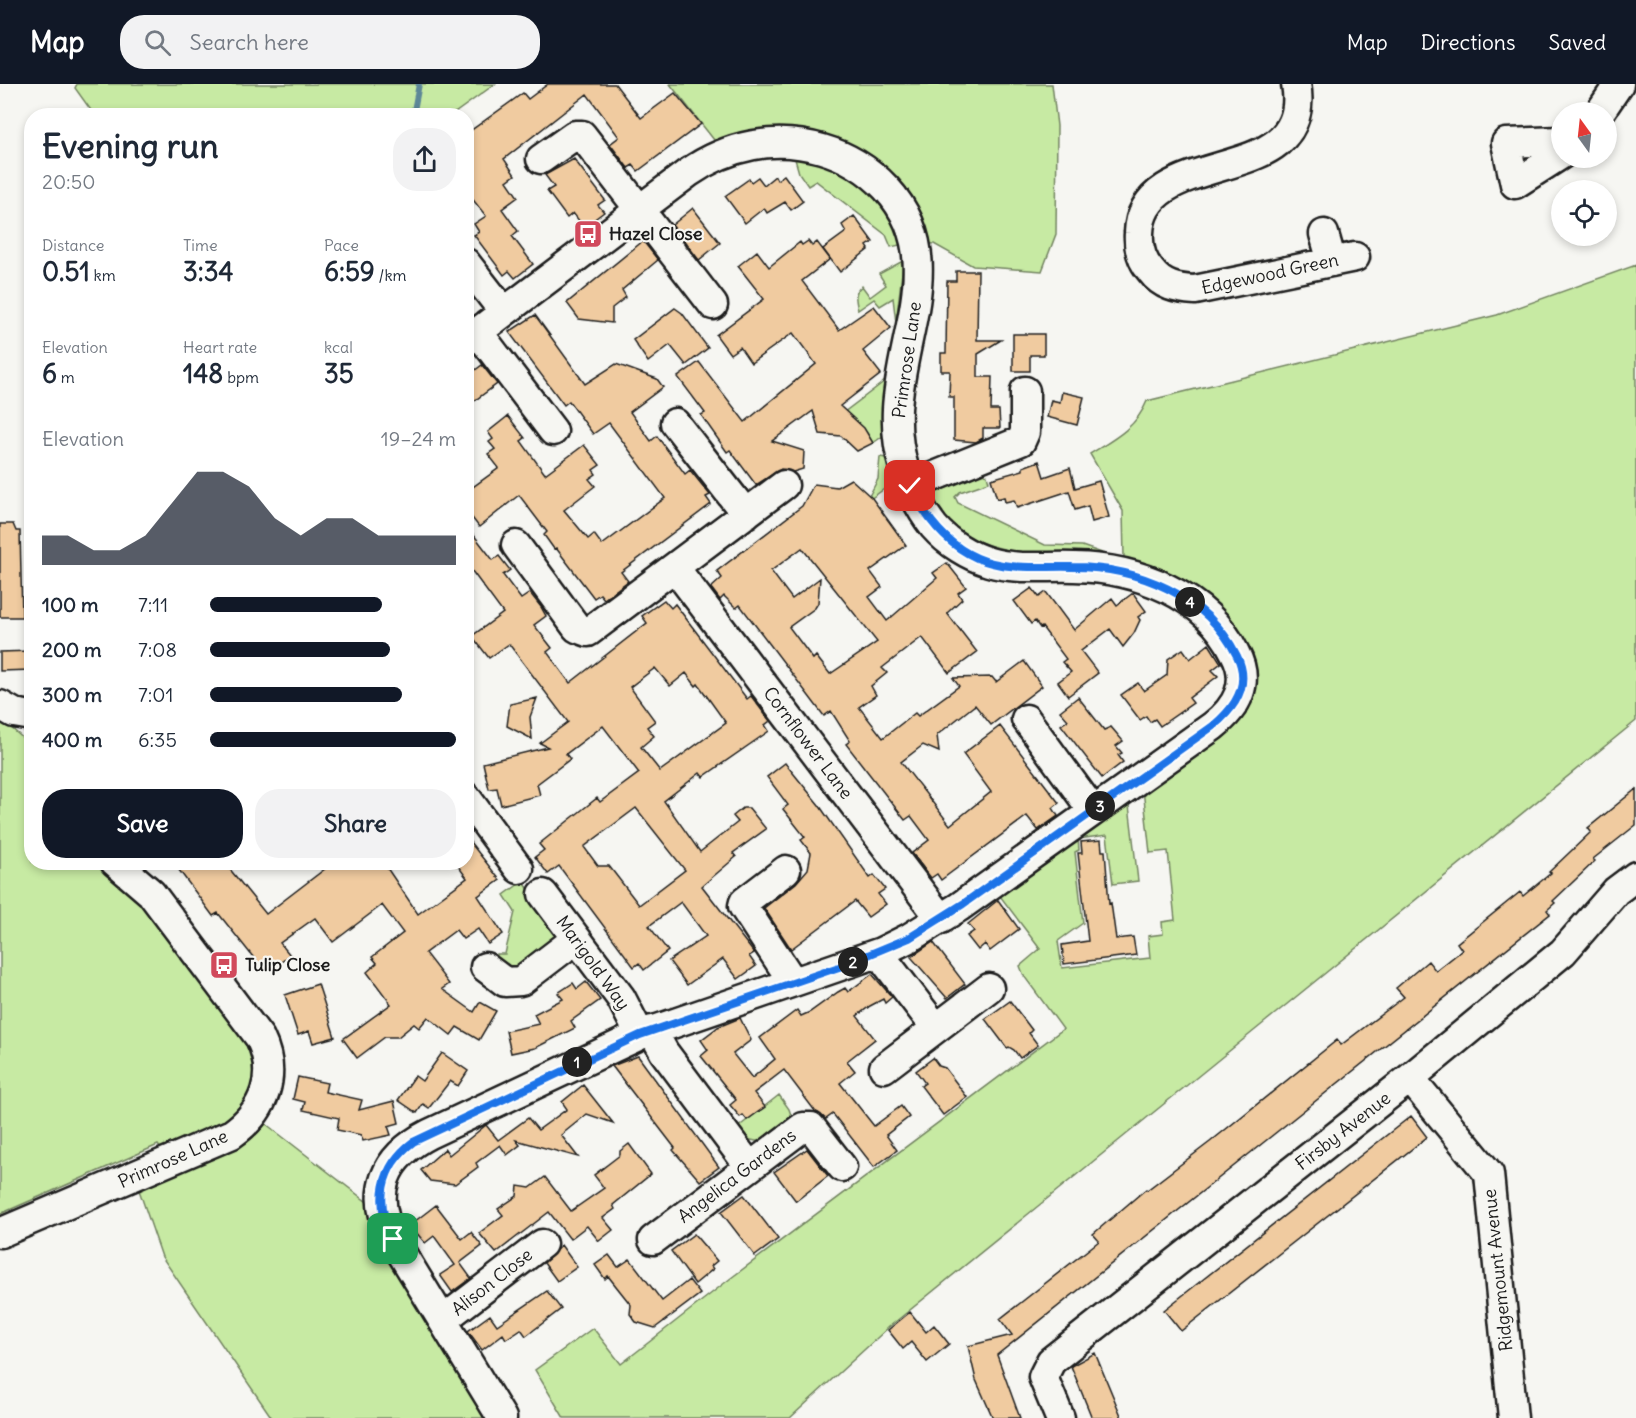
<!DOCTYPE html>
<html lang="en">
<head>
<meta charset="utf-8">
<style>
  :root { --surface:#fff; --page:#f2f2f3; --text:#1f2937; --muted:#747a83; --accent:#111827 }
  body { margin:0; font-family:Delius,sans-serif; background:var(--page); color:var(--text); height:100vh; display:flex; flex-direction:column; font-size:22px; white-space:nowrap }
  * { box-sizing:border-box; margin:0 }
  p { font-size:20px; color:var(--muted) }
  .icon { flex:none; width:33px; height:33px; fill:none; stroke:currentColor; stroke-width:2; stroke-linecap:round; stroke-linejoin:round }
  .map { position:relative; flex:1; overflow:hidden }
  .drawer { position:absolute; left:24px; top:24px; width:450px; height:762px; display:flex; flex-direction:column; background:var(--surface); border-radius:24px; box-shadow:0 3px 9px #0003 }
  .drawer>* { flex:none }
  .needle { width:39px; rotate:345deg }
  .tools { position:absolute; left:1551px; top:18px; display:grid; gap:12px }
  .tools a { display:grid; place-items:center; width:66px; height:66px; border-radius:50%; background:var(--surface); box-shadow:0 3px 9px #0003; font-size:30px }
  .pin { position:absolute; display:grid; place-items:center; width:51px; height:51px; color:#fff; margin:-26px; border-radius:12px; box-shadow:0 3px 9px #0006 }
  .km { position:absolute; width:30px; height:30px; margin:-15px; border-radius:50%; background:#222; color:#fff; font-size:16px; line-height:30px; text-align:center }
  .round { display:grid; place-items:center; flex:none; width:63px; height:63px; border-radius:24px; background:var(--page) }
  .headline { display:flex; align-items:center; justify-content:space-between; height:102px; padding:0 18px }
  h1 { font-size:33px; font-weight:800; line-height:45px }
  .figures { display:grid; grid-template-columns:repeat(3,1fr); gap:9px; height:102px; padding:6px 18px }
  .figures div { display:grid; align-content:center }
  .figures b { font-size:26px; font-weight:800 }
  .figures small { font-size:16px; font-weight:400 }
  .figures p { font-size:16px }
  .chart { height:168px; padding:12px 18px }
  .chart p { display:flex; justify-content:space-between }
  .chart svg { width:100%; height:108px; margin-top:6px; fill:var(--accent); opacity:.7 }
  .cta { display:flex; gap:12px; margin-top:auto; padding:12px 18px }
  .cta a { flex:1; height:69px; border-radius:24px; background:var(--accent); color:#fff; font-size:24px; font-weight:800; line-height:69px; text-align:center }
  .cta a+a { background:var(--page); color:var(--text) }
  ul { padding:0 18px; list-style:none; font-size:20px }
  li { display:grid; grid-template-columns:96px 72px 1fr; align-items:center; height:45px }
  li i { height:15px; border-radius:8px; background:var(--accent) }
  header { display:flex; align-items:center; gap:36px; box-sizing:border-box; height:84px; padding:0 30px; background:var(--accent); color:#fff }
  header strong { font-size:28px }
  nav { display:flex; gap:33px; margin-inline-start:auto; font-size:21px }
  .search { width:420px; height:54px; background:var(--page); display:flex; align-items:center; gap:15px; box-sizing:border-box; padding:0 21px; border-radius:24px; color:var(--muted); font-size:22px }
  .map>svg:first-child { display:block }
  .green { fill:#c7eaa3; stroke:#728360; stroke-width:1.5 }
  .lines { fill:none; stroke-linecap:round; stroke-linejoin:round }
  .stream { stroke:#5d8797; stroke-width:6 }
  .building { fill:#f0cba0; stroke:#1c1c1c; stroke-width:1.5; fill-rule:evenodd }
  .minor-casing { stroke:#1c1c1c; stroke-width:33 }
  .minor { stroke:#f6f6f2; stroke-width:28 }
  .route-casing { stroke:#fff; stroke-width:12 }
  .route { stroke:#1a73e8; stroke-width:8 }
  .labels { text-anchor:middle; stroke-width:4.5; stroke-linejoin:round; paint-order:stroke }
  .poi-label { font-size:18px; font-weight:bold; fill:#1c1c1c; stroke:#f6f6f2; text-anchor:start }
  .street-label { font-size:18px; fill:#1c1c1c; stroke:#f6f6f2 }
</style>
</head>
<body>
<header>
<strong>Map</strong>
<div class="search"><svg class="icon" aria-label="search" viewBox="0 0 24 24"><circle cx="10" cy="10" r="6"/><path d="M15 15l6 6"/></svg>Search here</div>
<nav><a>Map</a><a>Directions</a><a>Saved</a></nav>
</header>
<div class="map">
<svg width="1636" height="1334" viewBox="0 0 1636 1334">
  <rect width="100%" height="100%" fill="#f6f6f2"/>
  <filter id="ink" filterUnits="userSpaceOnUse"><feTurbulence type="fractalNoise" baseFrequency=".0167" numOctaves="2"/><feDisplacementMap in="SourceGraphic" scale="12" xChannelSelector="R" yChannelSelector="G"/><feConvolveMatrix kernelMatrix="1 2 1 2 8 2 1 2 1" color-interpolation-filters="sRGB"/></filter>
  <g filter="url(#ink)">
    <path class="green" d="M77 0H495L452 31 95 32 75 4Z
      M670 0H1052L1057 42 1056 150 1042 187 973 182 934 160 924 159 867 78 718 61Z
      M795 75C809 77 823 79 836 85 862 96 901 131 900 161L891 163 886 151 816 97 808 102 799 89Z
      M901 178 903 180 896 239 893 214 880 222 874 215 858 226C856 217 853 208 862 202L870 213 886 201 879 190Z
      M1636 181V637L889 1243 790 1334H564L535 1286 593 1244 621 1280 731 1194 1063 945 1024 892 1020 882 1040 865 997 808 1128 713 1138 797 1113 800 1107 751 1078 755 1079 766 1075 768 1083 839 1058 857 1062 884 1150 874 1148 852 1163 850 1162 838 1175 836 1168 767 1150 769 1143 705 1250 603 1158 484 1124 474 1123 427 1090 370C1114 355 1136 344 1147 317L1497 231Z
      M885 297 883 352 873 359 867 349 839 332Z
      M880 373 886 374 894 398 866 418 878 395Z
      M975 385 987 391 989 398 960 408 955 413 958 419 1045 461 1082 462 1102 469C1050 472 951 475 932 411L937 401Z
      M0 634 26 657H31L32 778 97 779 135 807 248 956 259 987 243 1031 166 1072 158 1061 0 1130Z
      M523 797 555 842 558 852 519 890 497 877V870H505L515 828 504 811Z
      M779 1011 789 1025 792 1034 761 1058 746 1055 737 1044Z
      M266 1040 367 1118 375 1143 487 1334H272L162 1173 139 1106 236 1063 250 1056Z"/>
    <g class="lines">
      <path class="stream" d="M413 32 419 0"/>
    </g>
    <path class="building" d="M548 0H615L641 34 675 9 701 40 638 87 633 81 628 84 610 60 619 53 587 10 504 75 515 91 507 97 518 113 502 125 518 147 512 152 533 180 515 194 509 187 504 191 474 151 479 148 474 140 486 132 466 107V50L523 9 528 15Z
      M574 75 605 116 598 121 604 128 584 143 573 129 567 134 547 107 554 103 545 91Z
      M784 91 803 117 791 126 785 118 767 129 764 124 745 139 725 112 749 95 751 98 758 93 764 101 775 92 777 96Z
      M693 124 720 159 699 176 672 141Z
      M854 132 873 158 867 162 869 165 840 188 823 165 846 148 842 141Z
      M643 157 658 176 622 206 626 213 612 224V239L579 235 567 219Z
      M808 157 812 162 817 158 830 175 802 197 839 246 874 222 891 244 863 267 881 290 840 322 864 344 873 359 857 367 841 352 820 350 813 327 772 357 804 367 803 385 793 388 781 385 756 401 730 366 727 368 701 331 705 329 678 293 699 278 745 338 816 280 793 249 751 279 740 263 730 270 716 251 764 215 738 182 757 167 769 183 800 158 802 161Z
      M956 187H978L977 256H1001L978 270V293H992L991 326H999L1000 344H983V354L976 358 954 356V313H949L950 287H941V269H946L947 197H956Z
      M675 224 682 229 708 264 686 281 670 261 648 278 633 256Z
      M535 231 585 300 616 280 657 295 663 303 630 328 651 357 657 352 685 390 690 386 710 411 706 413 711 420 621 488 628 497 604 515 600 510 594 514 556 464 554 465 544 451 547 448 519 411 479 443 466 426V408L499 384 488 370 495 365 489 358 493 355 488 348 508 332 525 354 521 357 545 390 584 361 600 381 593 386 596 390 589 395 595 402 564 426 588 455 594 450 602 461 665 414 609 339 593 350 569 317 564 321 509 248Z
      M1013 250H1044V271H1030V287H1013Z
      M482 281 497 300 466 323V293Z
      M1062 308 1084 313 1077 341 1047 333 1051 316 1060 318Z
      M1039 377 1044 393 1070 384 1075 404 1099 397 1109 433 1092 438 1088 422 1075 426 1069 407 1017 424 1014 416 1005 418 1004 413 997 415 991 395 1023 386V383Z
      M851 395 872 414 906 461 870 487 882 503 869 513 887 537 937 494 933 489 947 479 966 503 958 509 962 515 947 529 977 568 949 589 922 553 882 584 887 589 871 602 876 611 859 623 883 654 915 629 918 632 959 602 953 594 992 593 996 598 1024 577 1042 602 991 641 975 621 937 651 939 668 923 661 901 678 950 741 991 708 963 670 1000 642 1059 719 1053 724 1058 732 1038 746 1027 732 941 796 937 790 931 794 912 769 929 756 911 732 905 736 846 660 850 657 831 627 824 632 740 521 736 524 724 512 720 516 711 504 722 494 717 487 802 422 814 400 837 403ZM802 464 877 558 830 590 816 572 813 575 789 543 815 524 818 519 820 494 792 515 771 487Z
      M0 440H13L16 447H20L22 533H0Z
      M466 441 493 476 499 472 510 486 503 491 521 515 530 509 541 523 546 532 534 541 552 564 547 568 570 599 647 539 642 532 664 516 671 524 675 520 747 615 751 612 770 637 765 641 769 647 762 652 703 693 700 689 664 717 700 768 738 738 733 732 743 724H749L766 745 733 769 736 773 702 802 754 869 749 872 756 882 738 895 723 875 687 901 669 877 706 852 681 818 649 842 668 867 644 886 639 879 634 883 559 782 548 790 535 773 544 766 539 760 597 714 600 718 639 689 603 642 566 670 570 675 537 700 540 711 501 721 497 704 489 705 483 679 548 663 540 659 568 638 509 560 489 574 472 552 503 529 466 479ZM655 584 670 602 686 589 696 602 698 600 726 639 660 687 641 663 654 652 647 643 655 637 630 603ZM636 724 685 786 639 821 609 782H598L584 763Z
      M1032 504 1039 513 1046 508 1074 546 1112 514 1117 521 1133 509 1146 527 1138 533 1140 536 1134 549 1123 563 1110 545 1081 567 1098 589 1068 612 1058 598 1071 588 1062 578 1066 575 1042 543 1040 544 1035 537 1031 540 1014 517Z
      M1209 560 1221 579 1212 586 1218 592 1189 614 1193 619 1160 642 1155 635 1150 638 1146 632 1140 636 1121 611 1138 599 1144 607 1167 591 1168 575 1183 565 1190 575Z
      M32 567V586L0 587V568Z
      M1078 613 1104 646 1111 643 1123 657 1116 662 1122 669 1118 671 1123 678 1102 694 1061 641 1068 636 1060 627Z
      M537 614 530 633 532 655 507 642 510 620Z
      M785 679 819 721 870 794 874 791 885 805 878 810 886 820 868 833 855 817 791 865 764 824 796 799 808 785 811 769 801 756 805 753 783 725 788 721 767 693Z
      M1636 705V741L1593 775 1595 777 1553 817 1555 819 1547 826 1550 830 997 1271 1020 1334H993L976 1296 968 1262 1012 1251 1000 1235 1099 1157 1093 1150 1146 1105 1147 1106 1210 1058 1337 956 1341 961 1404 913 1396 904 1428 877 1436 887 1462 866 1457 859 1520 808 1523 812 1551 789 1549 788 1591 748 1588 744Z
      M466 753 500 796 478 812 503 850 488 860 478 845 463 855 456 846 425 869 449 900 442 905 474 928 480 918 496 927 479 956 457 943 451 951 428 933 419 944 414 940 398 953H385L357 974 343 955 391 920 367 888 377 879 372 873 403 849 382 821 333 858 315 834 280 859 290 871 271 886 266 879 261 883 218 829 213 832 173 778H224L266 830 334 778H383L418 830 467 794 455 778H466Z
      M1101 756 1102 767H1105L1109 820 1111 819 1116 855 1133 853 1136 871 1064 880 1062 861 1088 857 1078 769H1082L1081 758Z
      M998 816 1019 845 990 867 985 860 978 866 967 852 974 847 968 840Z
      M933 858 965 900 947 914 911 873Z
      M872 890 892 913 885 919 883 915 870 922 857 932 875 955 847 977 855 987 840 999 874 1042 901 1022 909 1033 886 1051 897 1066 874 1083 833 1030 826 1035 815 1027 784 986 754 1009 765 1023 747 1036 743 1031 740 1033 730 1021 736 1016 701 972 708 966 701 956 718 943 740 934 751 956 733 970 752 994 775 975 760 954 797 926 801 932 810 928 838 908 845 904 848 908Z
      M586 898 600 916 571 937 575 944 535 964 511 969 506 947 539 940 534 930 563 915 558 909 573 899 577 905Z
      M318 900 335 953 313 959 309 947 298 951 285 911Z
      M1010 917 1032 946 1029 949 1038 961 1020 974 1014 966 1009 963 1007 964 985 935Z
      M442 969 468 987 458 1002 450 997 429 1024 423 1020 417 1029 398 1016 415 992 422 997Z
      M638 972 719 1083 700 1097 673 1066 675 1064 612 982Z
      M933 974 939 982 945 984 967 1013 943 1031 921 1002 925 999 916 987Z
      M298 993 327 999 325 1008 362 1016 359 1026 394 1017 399 1039 388 1042 391 1051 363 1057 361 1051 337 1046 339 1034 303 1026 305 1018 293 1015Z
      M583 1001 613 1039 587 1030 561 1051 578 1073 516 1056 520 1061 507 1071 500 1061 476 1079 478 1083 455 1100 430 1097 421 1086 445 1065 449 1071 486 1041 498 1056 528 1034 538 1046 567 1025 562 1018Z
      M1411 1032 1427 1053 1181 1247 1164 1226Z
      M629 1060 651 1090 613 1121 615 1125 603 1134 613 1146 599 1157 587 1142 570 1155 549 1128 496 1169 479 1149 503 1131 498 1125 517 1112 518 1102 530 1104 545 1093 571 1127 604 1104 594 1091 620 1071V1067Z
      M807 1065 828 1092 796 1117 774 1088Z
      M744 1111 778 1155 755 1172 721 1128Z
      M436 1121 462 1155 471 1148 482 1162 460 1179 471 1194 452 1208 440 1191 455 1181 434 1152 425 1159 410 1141Z
      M694 1150 717 1177 711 1182 713 1185 695 1200 671 1167Z
      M561 1161 577 1183 557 1197 544 1179Z
      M609 1171 618 1183 630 1175 662 1217 689 1196 700 1210 655 1244 636 1238 630 1230 631 1221 608 1192 605 1195 595 1181Z
      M547 1207 561 1225 526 1252 521 1245 506 1255 503 1250 482 1266 468 1247 490 1231 497 1241Z
      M910 1228 926 1248 934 1241 949 1260 927 1278 911 1258 903 1265 888 1246Z
      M1095 1269 1122 1334H1092L1071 1282Z"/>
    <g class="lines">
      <g class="minor-casing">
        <path id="minor" d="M1296 0C1300 22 1296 43 1278 58 1238 91 1141 82 1139 149 1138 163 1142 177 1151 187 1162 202 1177 205 1195 206L1355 173
          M1600 28 1619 0
          M1562 57 1506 59 1515 100 1562 70
          M541 75 575 51H582L713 221
          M1324 150 1332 178
          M466 179 504 228
          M478 248 553 347
          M466 257 688 89C728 61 775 51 822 65 846 72 869 86 886 104 948 171 901 247 897 325 895 367 908 410 934 443 948 459 969 472 989 478 1016 486 1046 482 1074 483 1136 484 1206 510 1235 569 1251 599 1237 623 1213 642L959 823 909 854 881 868 640 951 429 1050C384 1073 369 1109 393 1155L502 1334
          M675 339 746 430
          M910 402 1021 357 1025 348V307
          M516 461 577 544 588 548 784 401
          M675 484 941 835
          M0 621 14 629 32 632
          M1026 635 1093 727
          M466 713 519 785
          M786 786 744 818 743 822 793 898
          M543 810 621 914 640 951
          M881 868 887 880 936 944
          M485 883 505 898 521 897 576 855
          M652 946 664 968 750 1083
          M884 984 989 904
          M1410 994 1489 1090 1513 1334
          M0 1149 232 1050C265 1027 278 991 260 954L151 809 115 778
          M653 1156 803 1043H811L842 1083
          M443 1236 542 1160
          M1060 1334 1043 1293 1051 1277 1410 994 1563 868 1616 807 1636 792"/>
      </g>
      <use href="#minor" class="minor"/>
    </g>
  </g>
  <g class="lines" filter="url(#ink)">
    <g class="route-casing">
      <path id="route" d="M393 1155C374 1119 380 1083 413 1058L640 951 839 883 909 854 963 820 1213 642C1235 624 1251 600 1237 572 1207 511 1137 483 1072 483 1041 482 1007 487 977 474 945 460 925 433 910 402"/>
    </g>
    <use href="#route" class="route"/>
  </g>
  <defs>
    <g id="bus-square" transform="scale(1.5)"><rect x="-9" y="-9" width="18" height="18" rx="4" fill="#d1495b" stroke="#f6f6f2"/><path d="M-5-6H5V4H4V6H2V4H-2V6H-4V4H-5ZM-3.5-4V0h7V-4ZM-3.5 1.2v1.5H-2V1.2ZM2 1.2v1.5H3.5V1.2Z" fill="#fff"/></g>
  </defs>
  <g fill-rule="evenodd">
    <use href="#bus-square" x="588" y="150"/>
    <use href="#bus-square" x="224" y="881"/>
  </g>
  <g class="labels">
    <g class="poi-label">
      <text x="609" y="156">Hazel Close</text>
      <text x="245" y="887">Tulip Close</text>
    </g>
    <g class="street-label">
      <text transform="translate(1270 190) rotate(-12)" y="6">Edgewood Green</text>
      <text transform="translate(907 276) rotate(-82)" y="6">Primrose Lane</text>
      <text transform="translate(808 659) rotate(53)" y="6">Cornflower Lane</text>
      <text transform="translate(593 879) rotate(54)" y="6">Marigold Way</text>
      <text transform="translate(1343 1047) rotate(-38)" y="6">Firsby Avenue</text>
      <text transform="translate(173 1075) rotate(-24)" y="6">Primrose Lane</text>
      <text transform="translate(737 1092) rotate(-37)" y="6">Angelica Gardens</text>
      <text transform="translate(1498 1186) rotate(-96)" y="6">Ridgemount Avenue</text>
      <text transform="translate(492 1198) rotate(-38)" y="6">Alison Close</text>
    </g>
  </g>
</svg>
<div class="tools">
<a><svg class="needle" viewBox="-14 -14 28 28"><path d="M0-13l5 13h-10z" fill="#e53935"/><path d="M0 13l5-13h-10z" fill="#747a83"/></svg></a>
<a><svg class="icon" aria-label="locate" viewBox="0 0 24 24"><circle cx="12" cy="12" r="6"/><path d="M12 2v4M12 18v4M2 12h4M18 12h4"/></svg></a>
</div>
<div class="pin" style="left:393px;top:1155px;background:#1e9e55"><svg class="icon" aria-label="arrive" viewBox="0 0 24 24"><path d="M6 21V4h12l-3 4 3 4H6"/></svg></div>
<div class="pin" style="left:910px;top:402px;background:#d93025"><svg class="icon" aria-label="check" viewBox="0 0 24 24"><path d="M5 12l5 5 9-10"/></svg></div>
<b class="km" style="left:577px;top:978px">1</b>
<b class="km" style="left:853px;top:878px">2</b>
<b class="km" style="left:1100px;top:722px">3</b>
<b class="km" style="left:1190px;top:518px">4</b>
<section class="drawer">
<div class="headline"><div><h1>Evening run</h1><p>20:50</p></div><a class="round"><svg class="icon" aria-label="share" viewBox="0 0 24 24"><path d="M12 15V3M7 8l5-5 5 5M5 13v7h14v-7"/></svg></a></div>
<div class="figures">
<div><p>Distance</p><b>0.51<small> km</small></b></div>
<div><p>Time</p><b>3:34</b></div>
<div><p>Pace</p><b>6:59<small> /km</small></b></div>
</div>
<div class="figures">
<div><p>Elevation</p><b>6<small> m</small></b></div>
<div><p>Heart rate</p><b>148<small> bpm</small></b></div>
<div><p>kcal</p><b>35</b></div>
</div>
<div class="chart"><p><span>Elevation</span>19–24 m</p>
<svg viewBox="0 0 160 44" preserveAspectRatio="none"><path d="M0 44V32L10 32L20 38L30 38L40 32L50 19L60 6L70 6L80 12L90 25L100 32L110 25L120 25L130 32L140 32L150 32L160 32V44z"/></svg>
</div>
<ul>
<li><b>100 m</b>7:11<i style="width:70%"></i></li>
<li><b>200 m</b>7:08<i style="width:73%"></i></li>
<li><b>300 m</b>7:01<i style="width:78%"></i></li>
<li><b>400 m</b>6:35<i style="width:100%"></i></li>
</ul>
<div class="cta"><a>Save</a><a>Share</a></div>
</section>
</div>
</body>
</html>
